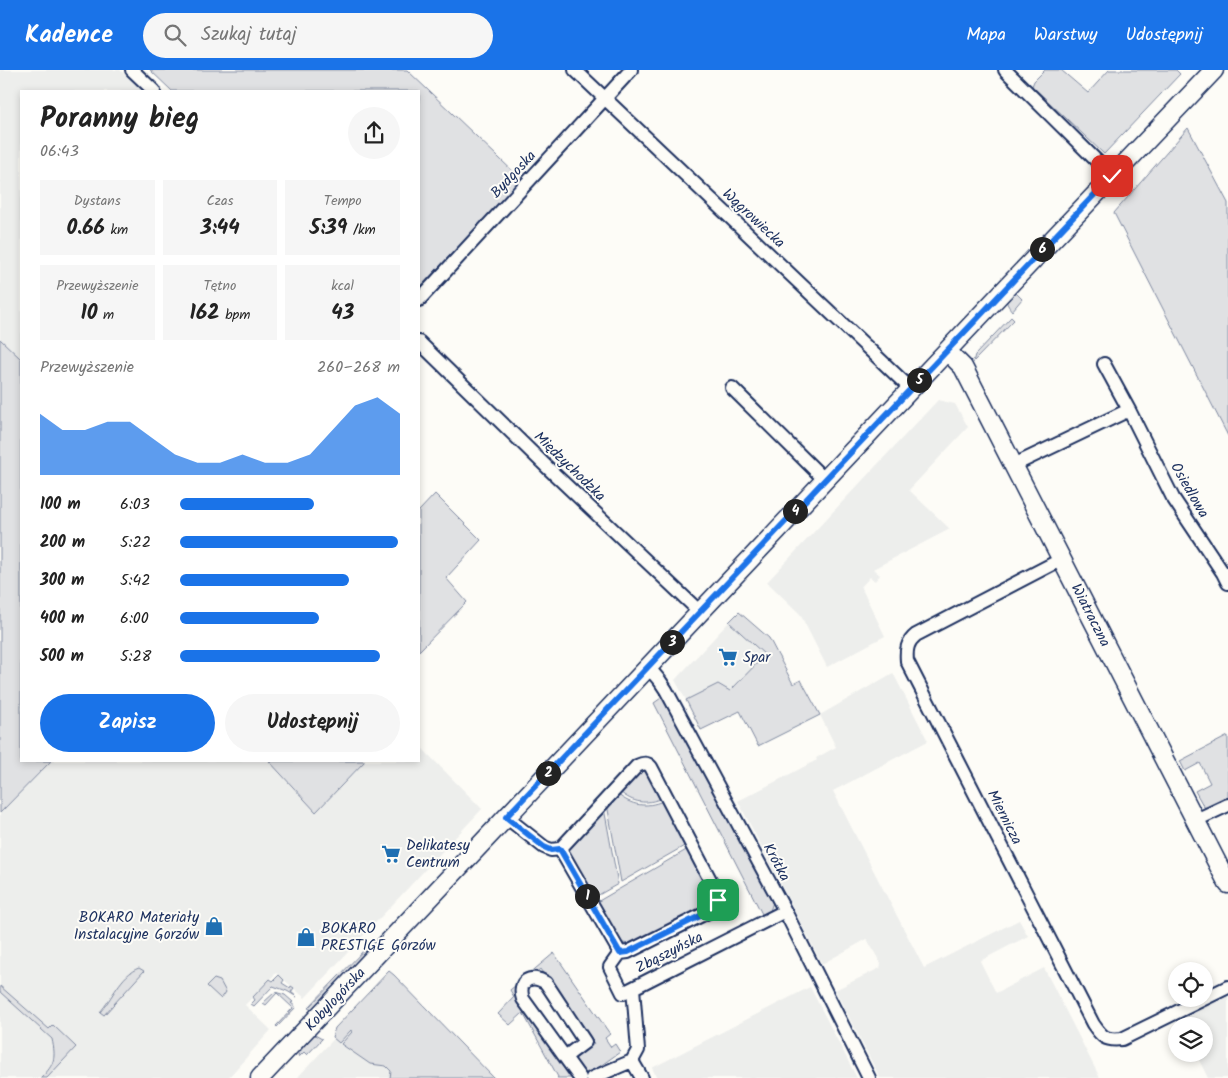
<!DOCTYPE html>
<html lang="pl">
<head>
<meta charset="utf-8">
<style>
  :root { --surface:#fff; --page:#f6f6f6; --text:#222; --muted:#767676; --accent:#1a73e8 }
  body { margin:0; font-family:Kalam,sans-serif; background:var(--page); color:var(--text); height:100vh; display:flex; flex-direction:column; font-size:19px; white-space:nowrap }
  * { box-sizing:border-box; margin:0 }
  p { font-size:16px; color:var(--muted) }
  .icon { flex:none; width:28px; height:28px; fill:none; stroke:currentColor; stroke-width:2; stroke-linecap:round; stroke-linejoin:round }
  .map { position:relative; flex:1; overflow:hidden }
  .details { position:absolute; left:20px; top:20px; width:400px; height:672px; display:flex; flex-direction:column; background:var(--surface); border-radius:0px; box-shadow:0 2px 8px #0003 }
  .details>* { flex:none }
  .tools { position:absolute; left:1168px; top:892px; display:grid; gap:10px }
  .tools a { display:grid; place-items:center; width:45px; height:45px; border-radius:50%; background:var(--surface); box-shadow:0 2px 8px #0003; font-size:25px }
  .pin { position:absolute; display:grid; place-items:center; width:42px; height:42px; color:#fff; margin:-21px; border-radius:10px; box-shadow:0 2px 8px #0006 }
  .km { position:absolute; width:25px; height:25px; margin:-12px; border-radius:50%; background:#222; color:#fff; font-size:14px; line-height:25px; text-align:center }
  .round { display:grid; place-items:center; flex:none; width:52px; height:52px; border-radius:26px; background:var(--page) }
  .head { display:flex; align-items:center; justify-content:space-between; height:85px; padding:0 20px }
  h1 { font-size:28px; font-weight:600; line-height:38px }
  .stats { display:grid; grid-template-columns:repeat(3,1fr); gap:8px; height:85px; padding:5px 20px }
  .stats div { display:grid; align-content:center; border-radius:0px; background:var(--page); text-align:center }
  .stats b { font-size:21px; font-weight:600 }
  .stats small { font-size:14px; font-weight:400 }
  .stats p { font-size:14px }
  .chart { height:140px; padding:10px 20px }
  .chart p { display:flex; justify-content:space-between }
  .chart svg { width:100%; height:90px; margin-top:5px; fill:var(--accent); opacity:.7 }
  .cta { display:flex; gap:10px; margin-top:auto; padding:10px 20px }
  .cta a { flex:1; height:58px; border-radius:30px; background:var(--accent); color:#fff; font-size:20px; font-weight:600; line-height:58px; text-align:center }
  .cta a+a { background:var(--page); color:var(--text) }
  ul { padding:0 20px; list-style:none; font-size:16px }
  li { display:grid; grid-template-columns:80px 60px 1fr; align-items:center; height:38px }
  li i { height:12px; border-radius:6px; background:var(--accent) }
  header { display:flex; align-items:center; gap:30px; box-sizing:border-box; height:70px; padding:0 25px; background:var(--accent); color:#fff }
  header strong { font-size:24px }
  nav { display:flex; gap:28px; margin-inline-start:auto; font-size:18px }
  .search { width:350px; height:45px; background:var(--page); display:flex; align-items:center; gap:12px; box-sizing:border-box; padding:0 18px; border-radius:28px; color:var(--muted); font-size:19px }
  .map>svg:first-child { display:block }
  .built { fill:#edeeec }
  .green { fill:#e0e1e3; stroke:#7e88a0 }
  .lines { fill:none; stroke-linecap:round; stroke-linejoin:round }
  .street-casing { stroke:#1b2f5e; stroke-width:16 }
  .secondary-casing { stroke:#1b2f5e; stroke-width:21 }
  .street { stroke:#fdfcf7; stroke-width:12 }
  .secondary { stroke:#fdfcf7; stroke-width:18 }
  .route-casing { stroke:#fff; stroke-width:10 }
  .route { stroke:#1a73e8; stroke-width:6 }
  .labels { text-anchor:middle; stroke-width:4; stroke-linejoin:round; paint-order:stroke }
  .street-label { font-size:15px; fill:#1b2f5e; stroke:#fdfcf7 }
  .poi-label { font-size:15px; fill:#1b2f5e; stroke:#fdfcf7; text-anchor:start }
</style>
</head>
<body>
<header>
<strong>Kadence</strong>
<div class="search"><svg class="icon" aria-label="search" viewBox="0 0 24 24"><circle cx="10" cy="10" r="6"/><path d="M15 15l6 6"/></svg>Szukaj tutaj</div>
<nav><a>Mapa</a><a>Warstwy</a><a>Udostępnij</a></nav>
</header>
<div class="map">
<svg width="1228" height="1008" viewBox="0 0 1228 1008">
  <rect width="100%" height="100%" fill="#fdfcf7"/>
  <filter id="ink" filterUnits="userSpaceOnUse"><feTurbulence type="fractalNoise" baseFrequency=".02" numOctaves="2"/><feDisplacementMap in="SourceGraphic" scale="10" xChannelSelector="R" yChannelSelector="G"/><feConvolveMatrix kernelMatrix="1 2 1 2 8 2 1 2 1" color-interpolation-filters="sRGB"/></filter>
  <g filter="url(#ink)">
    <path class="built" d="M0 0H120L142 21H21V290L0 269Z
      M938 330 955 334 968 357 909 420 950 459 873 499 880 505 875 511 870 507 861 517 885 566 827 597 800 544 767 512Z
      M729 552 765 585 730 621 718 614 686 630 675 610Z
      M893 603 928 671 833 721 867 788 924 898 1019 850 1028 866 980 891 996 923 1044 898 1100 1008H880L835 920 880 898 881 894 867 869 822 894 738 731 817 690 816 688 836 677 820 645Z
      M419 675 482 739 305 928 276 903 245 935 271 960 228 1008H0V743L51 691H269L316 742 365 691H419Z
      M394 905 494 1008H297Z
      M810 917 857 1008H657L652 998Z
      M1228 924V1008H1208L1196 984H1204V956H1181L1178 950Z"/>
    <path class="green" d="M150 0H407L522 110 419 218V21H172Z
      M1045 0H1061L1088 23 1109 0H1176L1180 4 1104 84 1032 16 1034 11Z
      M1188 58 1228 133V366L1114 143Z
      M1013 220 1022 229 1012 241C1004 231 1006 230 1013 220Z
      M1011 247 1014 250 973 292 975 285Z
      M0 269 21 289V691H51L0 743Z
      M435 424 481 470 446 508 467 532 419 581V441Z
      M739 542 769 568 793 614 801 610 820 645 758 676 740 641 701 660 686 630 718 614 730 621 765 585 729 552Z
      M664 626 773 832 770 841 763 846 654 633Z
      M1228 666V729L1209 738 1204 737 1195 721 1210 713 1200 693 1185 701 1180 691Z
      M269 691H365L316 742Z
      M645 701 648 702 662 728C646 735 633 733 620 722L638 702Z
      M617 724C632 736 646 738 663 731L686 775 621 812 607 734Z
      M604 738 618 814 595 827 569 784 568 779Z
      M688 779 711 823C711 829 710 833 706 838L629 874 623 873 619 870 597 832Z
      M367 877 371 880 314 939 312 940 308 938Z
      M554 883 610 964 605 968 611 977 615 974 620 982 589 1004C585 1004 582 1003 578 1000 566 989 586 980 594 974L540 899 516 919 574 1008H557L558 1007 523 943 510 955 498 944 514 927 510 920Z
      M139 898 144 901 104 945 100 942C112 929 121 904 139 898Z
      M389 901 394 905 494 1008H390L391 1001 386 996 370 994 341 974 352 962 351 960 339 973 332 967 335 958Z
      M279 905 284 910 282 913 290 918 291 916 294 918 291 922 297 927 287 921 273 916 254 936 251 934 255 930 253 927 270 909 273 911Z
      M214 909 220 911 226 922 221 929 207 916Z
      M0 916 49 959 53 955 76 977 47 1008H41C55 994 56 988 52 969L0 922Z
      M275 922 285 925 293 932 291 933 296 937 277 957 276 956 293 938 277 923 266 935 263 933Z
      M313 964 322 969 307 985 304 982 299 987 298 985 311 965Z"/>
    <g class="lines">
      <g class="street-casing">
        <path id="street" d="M132 0 154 21
          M575 0 911 319
          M1005 0 1112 106
          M419 230 631 0
          M419 272 549 399 700 542
          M1104 294 1129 340 1173 428 1223 503 1228 513
          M732 318 825 410
          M1014 395 1129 340
          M1062 489 916 565C907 572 906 580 907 591L1093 954C1102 967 1105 971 1122 969L1228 917
          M648 597 660 611 666 620 785 841 869 1008
          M506 747 544 777 551 780 560 779
          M1196 750 1228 735
          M620 883 560 779 637 696C643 693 647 692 651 697L718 825V830L714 839 628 882 620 883 610 897 623 923 633 918
          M565 987 585 972 546 913C531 903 517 911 523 929L580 1008
          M632 991 638 980 633 918 785 841
          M632 991 642 1008
          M592 1008 632 991"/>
      </g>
      <g class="secondary-casing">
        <path id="secondary" d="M947 281 963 297 1228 814
          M260 1008 1011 213 1214 0"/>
      </g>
      <use href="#street" class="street"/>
      <use href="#secondary" class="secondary"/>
    </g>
  </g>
  <g class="lines" filter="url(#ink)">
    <g class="route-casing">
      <path id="route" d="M718 830 714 839 628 882 620 883 560 779 551 780 544 777 506 747 1112 106"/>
    </g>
    <use href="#route" class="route"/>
  </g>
  <defs>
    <g id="supermarket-bare" transform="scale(1.5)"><path d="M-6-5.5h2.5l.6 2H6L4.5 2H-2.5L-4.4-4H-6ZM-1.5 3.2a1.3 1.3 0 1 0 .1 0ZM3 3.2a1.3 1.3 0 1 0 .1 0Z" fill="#1f6fb2" stroke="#fdfcf7" stroke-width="2.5" paint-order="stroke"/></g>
    <g id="shop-bare" transform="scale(1.5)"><path d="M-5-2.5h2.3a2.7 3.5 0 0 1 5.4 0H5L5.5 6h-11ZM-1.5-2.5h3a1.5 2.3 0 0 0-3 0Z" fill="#1f6fb2" stroke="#fdfcf7" stroke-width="2.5" paint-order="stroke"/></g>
  </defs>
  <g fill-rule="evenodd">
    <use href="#supermarket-bare" x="728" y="587"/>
    <use href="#supermarket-bare" x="391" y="784"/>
    <use href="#shop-bare" x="214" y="856"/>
    <use href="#shop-bare" x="306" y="867"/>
  </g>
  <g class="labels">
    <g class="street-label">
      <text transform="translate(513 104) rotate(-47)" y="5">Bydgoska</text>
      <text transform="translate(754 148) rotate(43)" y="5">Wągrowiecka</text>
      <text transform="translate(570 396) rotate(44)" y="5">Międzychodzka</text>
      <text transform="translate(1190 420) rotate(60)" y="5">Osiedlowa</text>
      <text transform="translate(1091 545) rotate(63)" y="5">Wiatraczna</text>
      <text transform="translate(1005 747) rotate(63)" y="5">Miernicza</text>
      <text transform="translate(777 792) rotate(62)" y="5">Krótka</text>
      <text transform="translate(669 882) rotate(-27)" y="5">Zbąszyńska</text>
      <text transform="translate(335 929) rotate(-47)" y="5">Kobylogórska</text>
    </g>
    <g class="poi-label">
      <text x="743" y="592">Spar</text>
      <text x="406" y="780">Delikatesy<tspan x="406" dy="17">Centrum</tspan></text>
      <text x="199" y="852" text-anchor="end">BOKARO Materiały<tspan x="199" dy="17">Instalacyjne Gorzów</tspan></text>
      <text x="321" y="863">BOKARO<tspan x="321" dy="17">PRESTIGE Gorzów</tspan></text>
    </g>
  </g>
</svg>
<div class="tools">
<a><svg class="icon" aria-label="locate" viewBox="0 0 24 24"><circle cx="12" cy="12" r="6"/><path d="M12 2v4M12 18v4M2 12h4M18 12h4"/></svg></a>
<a><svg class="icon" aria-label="layers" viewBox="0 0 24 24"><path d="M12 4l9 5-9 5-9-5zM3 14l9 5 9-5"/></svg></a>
</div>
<div class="pin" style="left:718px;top:830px;background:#1e9e55"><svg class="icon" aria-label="arrive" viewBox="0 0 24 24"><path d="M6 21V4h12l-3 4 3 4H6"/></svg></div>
<div class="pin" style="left:1112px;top:106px;background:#d93025"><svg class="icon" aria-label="check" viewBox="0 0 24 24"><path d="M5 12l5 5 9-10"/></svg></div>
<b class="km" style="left:587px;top:826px">1</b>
<b class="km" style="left:548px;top:703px">2</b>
<b class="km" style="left:672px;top:572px">3</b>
<b class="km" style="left:795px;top:441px">4</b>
<b class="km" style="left:919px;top:310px">5</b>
<b class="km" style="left:1042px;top:179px">6</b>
<section class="details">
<div class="head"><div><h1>Poranny bieg</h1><p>06:43</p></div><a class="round"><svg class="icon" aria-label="share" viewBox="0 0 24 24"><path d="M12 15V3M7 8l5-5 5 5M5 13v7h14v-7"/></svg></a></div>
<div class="stats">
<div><p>Dystans</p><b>0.66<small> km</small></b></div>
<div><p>Czas</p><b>3:44</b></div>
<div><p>Tempo</p><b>5:39<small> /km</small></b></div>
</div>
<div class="stats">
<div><p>Przewyższenie</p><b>10<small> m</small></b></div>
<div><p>Tętno</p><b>162<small> bpm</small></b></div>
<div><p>kcal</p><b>43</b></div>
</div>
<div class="chart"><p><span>Przewyższenie</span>260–268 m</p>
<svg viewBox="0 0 160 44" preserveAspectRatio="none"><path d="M0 44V14L10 22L20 22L30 18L40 18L50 26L60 34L70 38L80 38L90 34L100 38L110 38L120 34L130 22L140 10L150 6L160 14V44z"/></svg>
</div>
<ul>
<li><b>100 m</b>6:03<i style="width:61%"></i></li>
<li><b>200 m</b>5:22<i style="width:99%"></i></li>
<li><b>300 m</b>5:42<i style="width:77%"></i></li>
<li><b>400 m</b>6:00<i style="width:63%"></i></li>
<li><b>500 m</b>5:28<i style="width:91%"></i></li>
</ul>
<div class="cta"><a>Zapisz</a><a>Udostępnij</a></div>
</section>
</div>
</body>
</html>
